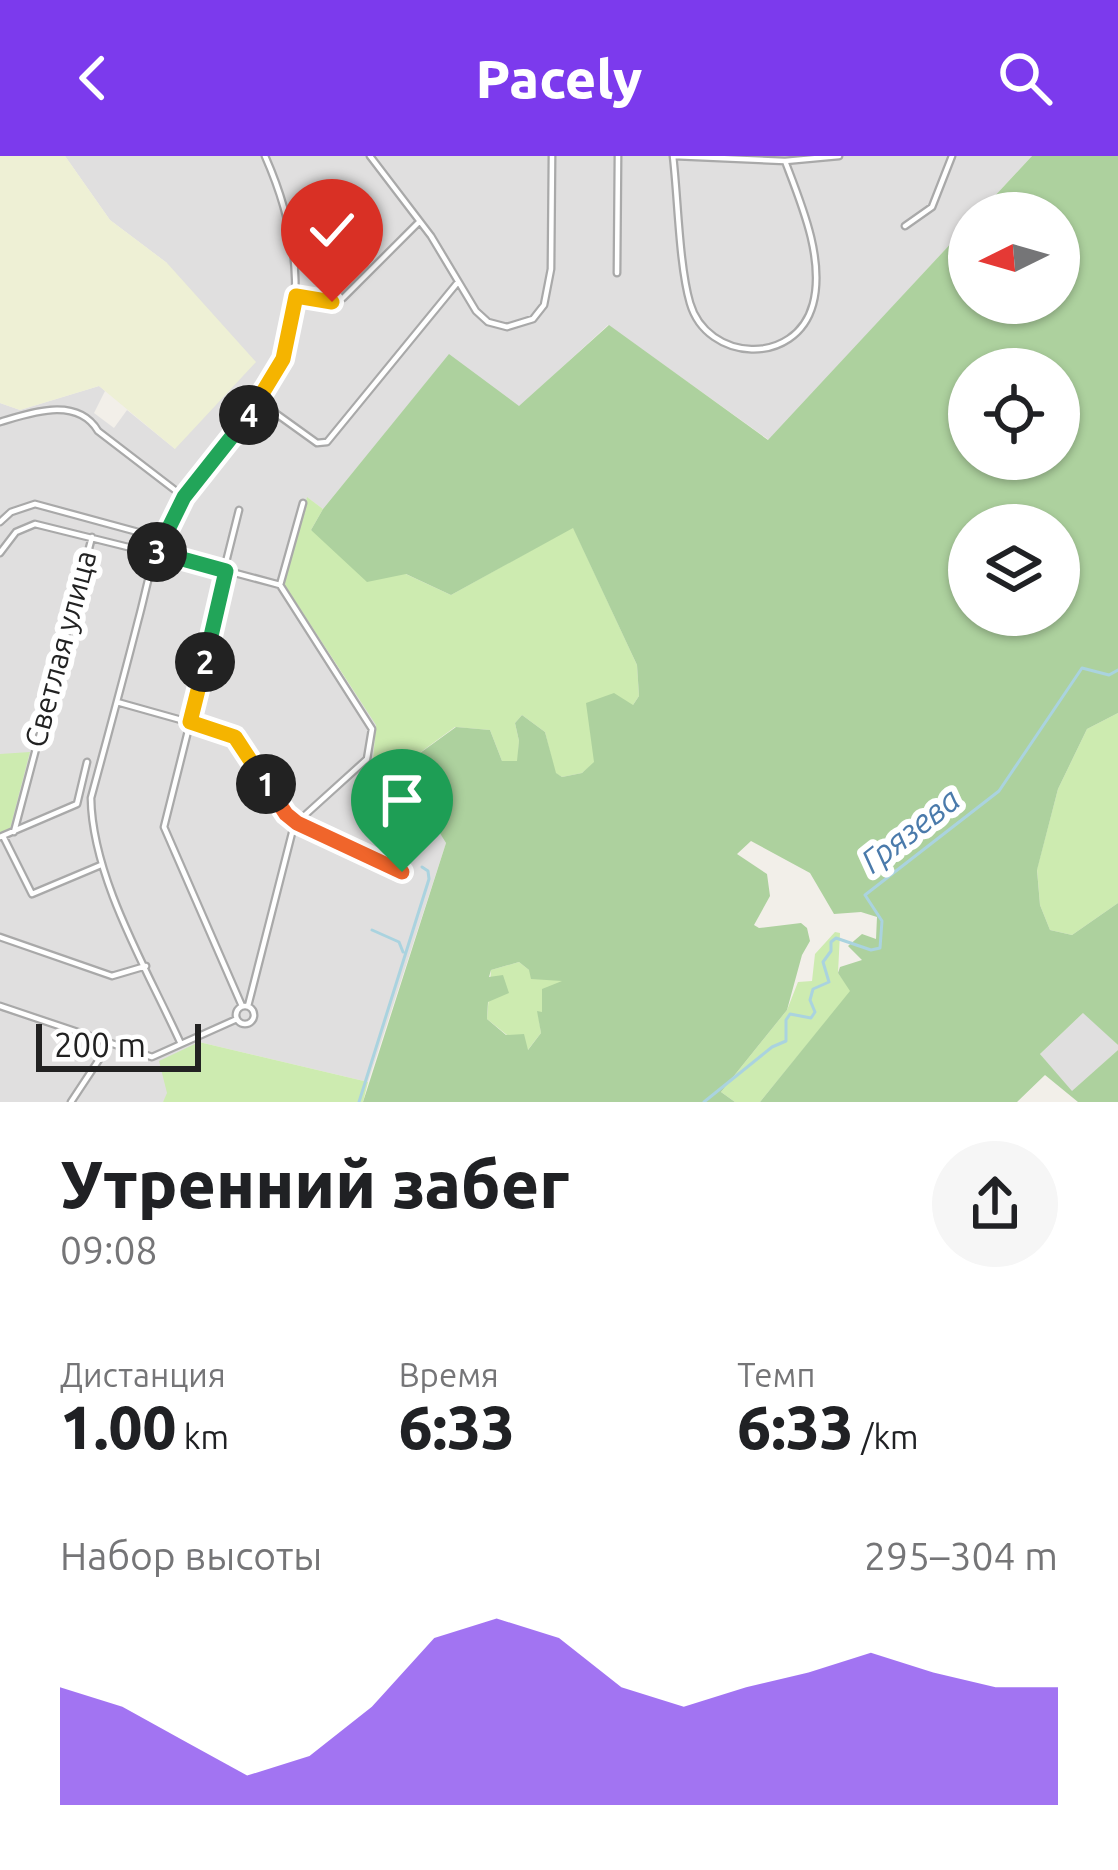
<!DOCTYPE html>
<html lang="ru">
<head>
<meta charset="utf-8">
<style>
  :root { --surface:#fff; --page:#f6f6f6; --text:#202124; --muted:#757577; --accent:#7c3aed }
  body { margin:0; font-family:Ubuntu,sans-serif; background:var(--page); color:var(--text); height:100vh; display:flex; flex-direction:column; font-size:45px; white-space:nowrap }
  * { box-sizing:border-box; margin:0 }
  p { font-size:39px; color:var(--muted) }
  .icon { flex:none; width:66px; height:66px; fill:none; stroke:currentColor; stroke-width:2; stroke-linecap:round; stroke-linejoin:round }
  .map { position:relative; height:946px; overflow:hidden }
  .drawer { display:flex; flex-direction:column; background:var(--surface); flex:1 }
  .drawer>* { flex:none }
  .needle { width:78px; rotate:265deg }
  .buttons { position:absolute; left:948px; top:36px; display:grid; gap:24px }
  .buttons a { display:grid; place-items:center; width:132px; height:132px; border-radius:50%; background:var(--surface); box-shadow:0 3px 9px #0004; font-size:60px }
  .scale { position:absolute; left:36px; bottom:30px; width:165px; box-sizing:border-box; padding-left:12px; border:6px solid #222; border-top:0; font-size:33px; line-height:42px; white-space:nowrap; color:#222; -webkit-text-stroke:9px #fff; paint-order:stroke }
  .pin { position:absolute; display:grid; place-items:center; width:102px; height:102px; color:#fff; margin:-123px -51px; border-radius:50% 50% 50% 0; rotate:-45deg; box-shadow:0 0 12px #0007 }
  .pin .icon { rotate:45deg }
  .km { position:absolute; width:60px; height:60px; margin:-30px; border-radius:50%; background:#222; color:#fff; font-size:33px; line-height:60px; text-align:center }
  .round { display:grid; place-items:center; flex:none; width:126px; height:126px; border-radius:63px; background:var(--page) }
  .summary { display:flex; align-items:center; justify-content:space-between; height:204px; padding:0 60px }
  h1 { font-size:66px; font-weight:800; line-height:90px }
  .stats { display:grid; grid-template-columns:repeat(3,1fr); gap:18px; height:204px; padding:12px 60px }
  .stats div { display:grid; align-content:center }
  .stats b { font-size:60px; font-weight:800 }
  .stats small { font-size:33px; font-weight:400 }
  .stats p { font-size:33px }
  .chart { height:336px; padding:24px 60px }
  .chart p { display:flex; justify-content:space-between }
  .chart svg { width:100%; height:216px; margin-top:12px; fill:var(--accent); opacity:.7 }
  header { display:flex; justify-content:space-between; align-items:center; height:156px; padding:0 60px; background:var(--accent); color:#fff; font-size:54px; font-weight:800 }
  .map>svg:first-child { display:block }
  .residential { fill:#e0dfdf }
  .farmland { fill:#eef0d5 }
  .grass { fill:#cdebb0 }
  .forest { fill:#add19e; fill-rule:evenodd }
  .lines { fill:none; stroke-linecap:round; stroke-linejoin:round }
  .stream { stroke:#aad3df; stroke-width:3 }
  .street-casing { stroke:#a9a9a9; stroke-width:9 }
  .street { stroke:#fff; stroke-width:4.5 }
  .split-1-casing { stroke:#fff; stroke-width:24 }
  .split-2-casing { stroke:#fff; stroke-width:24 }
  .split-3-casing { stroke:#fff; stroke-width:24 }
  .split-4-casing { stroke:#fff; stroke-width:24 }
  .split-5-casing { stroke:#fff; stroke-width:24 }
  .split-1 { stroke:#f0652b; stroke-width:15 }
  .split-2 { stroke:#f5b400; stroke-width:15 }
  .split-3 { stroke:#22a559; stroke-width:15 }
  .split-4 { stroke:#22a559; stroke-width:15 }
  .split-5 { stroke:#f5b400; stroke-width:15 }
  .labels { text-anchor:middle; stroke-width:12; stroke-linejoin:round; paint-order:stroke }
  .street-label { font-size:30px; fill:#222; stroke:#fff }
  .water-label { font-size:33px; font-style:italic; fill:#4a7aab; stroke:#fff }
</style>
</head>
<body>
<header><svg class="icon" aria-label="back" viewBox="0 0 24 24"><path d="M15 5l-7 7 7 7"/></svg>Pacely<svg class="icon" aria-label="search" viewBox="0 0 24 24"><circle cx="10" cy="10" r="6"/><path d="M15 15l6 6"/></svg></header>
<div class="map">
<svg width="1118" height="946" viewBox="0 0 1118 946">
  <rect width="100%" height="100%" fill="#f2efe9"/>
  <path class="residential" d="M65 0H1032L979 57H969V68L769 284 608 169 519 251 449 199 323 353 308 342 286 435 377 569 373 604 355 625 430 660 446 687 368 926 199 886 163 946H0V247L20 254 99 230 105 235 94 257 114 272 127 254 175 293 167 107 110 64Z
    M1084 856 1118 889V894L1072 936 1040 898Z"/>
  <path class="farmland" d="M0 0H65L110 64 167 107 256 206 175 293 99 230 20 254 0 247Z"/>
  <path class="grass" d="M307 341 323 353 311 374 451 439 573 371 637 509 639 540 594 607 582 617 562 621 555 617 545 576 522 559 515 567 519 585 518 605H502L490 574 455 571 380 626 388 633 409 629 430 660 354 625 373 604 376 569 284 428Z
    M1118 557V747L1072 779 1050 774 1040 749 1037 713 1058 633 1087 573Z
    M30 596 10 673 0 678V598Z
    M835 776 840 777 838 817 851 835 760 946H735L721 936 787 854 798 826 812 825 815 798Z
    M519 806 529 814 566 824 542 857 538 856 541 877 527 895 487 863 491 814Z
    M199 886 368 926 363 946H163L167 937 159 905Z"/>
  <path class="forest" d="M1032 0H1118V557L1087 573 1058 633 1037 714 1040 749 1050 774 1072 779 1118 747V889L1083 857 1040 898 1072 935 1118 894V946H1078L1045 919 1017 946H760L850 835 838 817 840 811 862 804 848 790 862 778 876 783 877 761 861 756 834 758 810 717 751 685 737 698 767 718 770 740 754 769 759 772 801 767 807 772 810 785 802 799 787 854 721 936 735 946H363L446 687 410 629 388 633 380 626 456 571 490 574 502 605H517L519 585 515 567 522 559 545 576 556 617 562 621 582 617 594 606 586 547 614 537 633 549 639 540 637 509 573 372 451 439 406 418 367 426 311 374 323 353 449 198 519 250 609 169 768 284 969 68V147H1059V57H979ZM969 213H1059V303H969ZM969 369H1059V459H969ZM519 806 529 814 531 823 562 825 542 833V856L537 855 541 877 528 894 524 878 506 879 487 863 488 846 509 837 503 819 489 821 491 814Z"/>
  <g class="lines">
    <path class="stream" d="M372 774 399 786 403 796
      M359 946 429 723 428 715 422 711
      M704 946 772 891 786 885V864L790 858 811 862 815 856 810 844 813 833 829 826 823 806 831 795V786L836 782 871 794 880 792 882 765 865 739 999 635 1082 512 1109 519 1118 514"/>
    <g class="street-casing">
      <path id="street" d="M370 0 431 80 476 155 488 166 507 171 533 163 544 149 551 113 552 0
        M673 0C678 42 679 109 690 147 707 206 796 211 813 148 825 103 801 47 785 5
        M674 0 785 5 839 0
        M905 70 932 51 952 0
        M617 117 618 0
        M296 140 332 146 343 142 419 66
        M260 246 317 287 327 286 458 126
        M0 266C31 257 77 240 98 275L184 341
        M239 354 225 410 226 423 164 671 242 850
        M0 366 11 356 35 348 160 382
        M157 396 280 429 372 573 367 603 304 660 292 677 248 850
        M0 397 16 376 35 368 140 394
        M280 429 303 347
        M117 546 231 578 290 662 402 716
        M14 676 92 381
        M3 680 32 738 101 709
        M0 681 77 648 87 606
        M0 781 112 820 146 810
        M236 859a9 9 0 1 1 18 0a9 9 0 1 1-18 0Z
        M0 850 152 901 237 863
        M181 888C148 815 92 722 91 642 107 583 123 524 138 465 146 436 151 404 163 377 185 326 230 290 261 245 312 169 300 79 265 0
        M71 946 110 887"/>
    </g>
    <use href="#street" class="street"/>
  </g>
  <g class="lines">
    <g class="split-1-casing">
      <path id="split-1" d="M266 628 286 658 297 667 402 716"/>
    </g>
    <g class="split-2-casing">
      <path id="split-2" d="M205 506 190 566 235 581 266 628"/>
    </g>
    <g class="split-3-casing">
      <path id="split-3" d="M157 396 226 415 205 506"/>
    </g>
    <g class="split-4-casing">
      <path id="split-4" d="M157 396 184 341 249 259"/>
    </g>
    <g class="split-5-casing">
      <path id="split-5" d="M249 259 283 203 296 140 332 146"/>
    </g>
    <use href="#split-1" class="split-1"/>
    <use href="#split-2" class="split-2"/>
    <use href="#split-3" class="split-3"/>
    <use href="#split-4" class="split-4"/>
    <use href="#split-5" class="split-5"/>
  </g>
  <g class="labels">
    <g class="street-label">
      <text transform="translate(61 493) rotate(-75)" y="10">Светлая улица</text>
    </g>
    <g class="water-label">
      <text transform="translate(910 674) rotate(-38)" y="12">Грязева</text>
    </g>
  </g>
</svg>
<div class="buttons">
<a><svg class="needle" viewBox="-14 -14 28 28"><path d="M0-13l5 13h-10z" fill="#e53935"/><path d="M0 13l5-13h-10z" fill="#757577"/></svg></a>
<a><svg class="icon" aria-label="locate" viewBox="0 0 24 24"><circle cx="12" cy="12" r="6"/><path d="M12 2v4M12 18v4M2 12h4M18 12h4"/></svg></a>
<a><svg class="icon" aria-label="layers" viewBox="0 0 24 24"><path d="M12 4l9 5-9 5-9-5zM3 14l9 5 9-5"/></svg></a>
</div>
<div class="scale">200 m</div>
<div class="pin" style="left:402px;top:716px;background:#1e9e55"><svg class="icon" aria-label="arrive" viewBox="0 0 24 24"><path d="M6 21V4h12l-3 4 3 4H6"/></svg></div>
<div class="pin" style="left:332px;top:146px;background:#d93025"><svg class="icon" aria-label="check" viewBox="0 0 24 24"><path d="M5 12l5 5 9-10"/></svg></div>
<b class="km" style="left:266px;top:628px">1</b>
<b class="km" style="left:205px;top:506px">2</b>
<b class="km" style="left:157px;top:396px">3</b>
<b class="km" style="left:249px;top:259px">4</b>
</div>
<section class="drawer">
<div class="summary"><div><h1>Утренний забег</h1><p>09:08</p></div><a class="round"><svg class="icon" aria-label="share" viewBox="0 0 24 24"><path d="M12 15V3M7 8l5-5 5 5M5 13v7h14v-7"/></svg></a></div>
<div class="stats">
<div><p>Дистанция</p><b>1.00<small> km</small></b></div>
<div><p>Время</p><b>6:33</b></div>
<div><p>Темп</p><b>6:33<small> /km</small></b></div>
</div>
<div class="chart"><p><span>Набор высоты</span>295–304 m</p>
<svg viewBox="0 0 160 44" preserveAspectRatio="none"><path d="M0 44V20L10 24L20 31L30 38L40 34L50 24L60 10L70 6L80 10L90 20L100 24L110 20L120 17L130 13L140 17L150 20L160 20V44z"/></svg>
</div>
</section>
</body>
</html>
